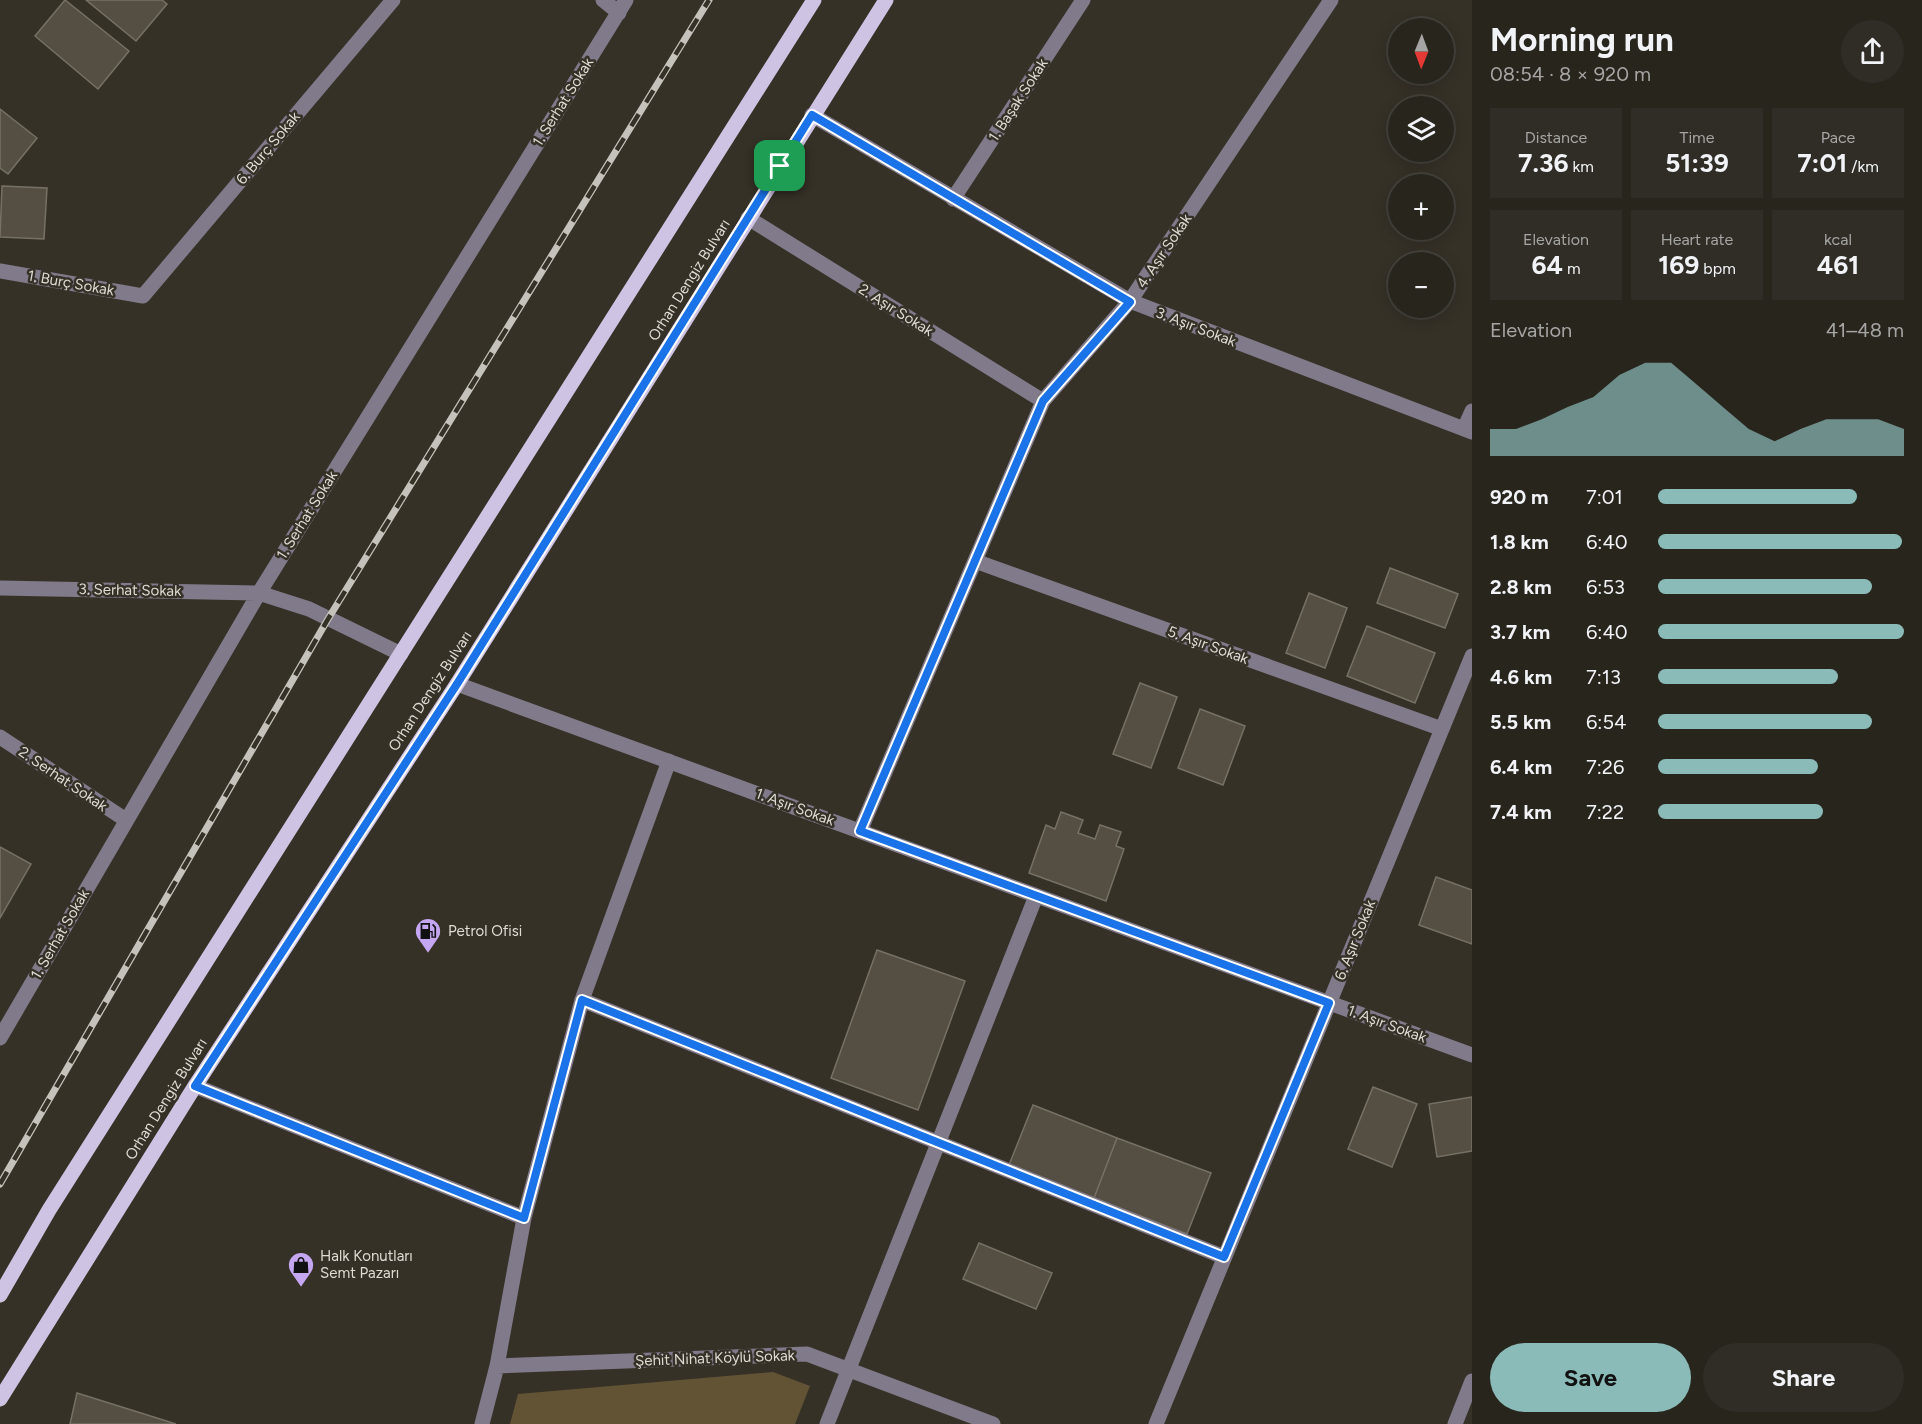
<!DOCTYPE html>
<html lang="en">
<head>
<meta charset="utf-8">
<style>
  :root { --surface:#28251d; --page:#302d26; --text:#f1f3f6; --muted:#a5a5a4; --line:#44423b; --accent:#8bbbb9 }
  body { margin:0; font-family:Figtree,sans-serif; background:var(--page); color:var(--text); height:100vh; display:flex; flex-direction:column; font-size:22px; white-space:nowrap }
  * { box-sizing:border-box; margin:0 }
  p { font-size:20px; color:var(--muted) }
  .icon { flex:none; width:33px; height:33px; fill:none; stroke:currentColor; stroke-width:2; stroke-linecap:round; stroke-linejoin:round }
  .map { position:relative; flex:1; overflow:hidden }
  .details { display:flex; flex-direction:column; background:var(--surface); width:450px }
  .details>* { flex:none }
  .needle { width:39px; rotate:181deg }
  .controls { position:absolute; left:1388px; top:18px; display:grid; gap:12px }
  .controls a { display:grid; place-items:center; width:66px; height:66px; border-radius:50%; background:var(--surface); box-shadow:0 3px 15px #0003,0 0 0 2px var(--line); font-size:30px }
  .pin { position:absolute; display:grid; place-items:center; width:51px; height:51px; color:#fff; margin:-26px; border-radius:12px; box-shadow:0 3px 9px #0006 }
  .round { display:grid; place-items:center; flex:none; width:63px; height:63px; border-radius:32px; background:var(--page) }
  .summary { display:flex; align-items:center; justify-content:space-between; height:102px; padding:0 18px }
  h1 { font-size:33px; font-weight:700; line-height:45px }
  .metrics { display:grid; grid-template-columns:repeat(3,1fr); gap:9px; height:102px; padding:6px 18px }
  .metrics div { display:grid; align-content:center; border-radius:0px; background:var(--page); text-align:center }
  .metrics b { font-size:26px; font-weight:700 }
  .metrics small { font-size:16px; font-weight:400 }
  .metrics p { font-size:16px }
  .chart { height:168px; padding:12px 18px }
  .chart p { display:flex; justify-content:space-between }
  .chart svg { width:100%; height:108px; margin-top:6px; fill:var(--accent); opacity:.7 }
  .cta { display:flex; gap:12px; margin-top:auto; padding:12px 18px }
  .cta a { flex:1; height:69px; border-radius:36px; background:var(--accent); color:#111; font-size:24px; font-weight:700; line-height:69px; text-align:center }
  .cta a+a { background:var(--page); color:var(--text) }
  ul { padding:0 18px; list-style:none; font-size:20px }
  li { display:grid; grid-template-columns:96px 72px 1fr; align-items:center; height:45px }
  li i { height:15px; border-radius:8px; background:var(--accent) }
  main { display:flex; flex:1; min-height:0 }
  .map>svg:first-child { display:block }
  .green { fill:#625335 }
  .building { fill:#544e43; stroke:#767165; stroke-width:1.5 }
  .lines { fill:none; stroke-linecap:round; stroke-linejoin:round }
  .minor { stroke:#807a8a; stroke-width:15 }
  .major { stroke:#cfc3e3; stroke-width:15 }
  .rail-casing { stroke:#c5c2bb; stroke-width:7 }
  .rail { stroke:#363127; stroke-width:4.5; stroke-dasharray:14; stroke-linecap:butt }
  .route-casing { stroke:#fff; stroke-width:12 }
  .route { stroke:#1a73e8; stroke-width:8 }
  .labels { text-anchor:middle; stroke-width:5; stroke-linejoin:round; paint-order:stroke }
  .street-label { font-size:15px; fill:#dedbd4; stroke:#363127 }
  .poi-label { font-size:15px; fill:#dedbd4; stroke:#363127; text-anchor:start }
</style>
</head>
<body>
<main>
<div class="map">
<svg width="1472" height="1424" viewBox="0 0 1472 1424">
  <rect width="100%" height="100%" fill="#363127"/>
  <path class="green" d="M773 1372 810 1386 795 1424H510L518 1394Z"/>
  <path class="building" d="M65 0 129 51 98 89 35 36Z
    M86 0H162L167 4 136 41Z
    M0 109 37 138 8 174 0 168Z
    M2 186 47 188 44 239 0 237Z
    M1390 568 1458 594 1445 628 1377 603Z
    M1309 593 1347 608 1325 668 1286 653Z
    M1367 626 1435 653 1415 703 1347 676Z
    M1140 683 1177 697 1151 768 1113 754Z
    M1200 709 1245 726 1223 785 1178 768Z
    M1061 812 1083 820 1078 833 1095 839 1100 825 1121 832 1116 846 1124 849 1106 901 1029 873 1046 825 1055 829Z
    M0 847 31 864 0 918Z
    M1436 877 1472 890V944L1419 925Z
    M877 950 965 981 918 1110 831 1078Z
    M1373 1087 1417 1104 1392 1167 1348 1149Z
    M1472 1097V1151L1437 1157 1429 1104Z
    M1033 1105 1117 1138 1094 1198 1009 1165Z
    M1117 1138 1211 1173 1187 1234 1094 1198Z
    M979 1243 1052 1273 1036 1309 963 1279Z
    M77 1393 176 1424H70Z"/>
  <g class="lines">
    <path class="minor" d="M603 0 619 13
      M812 115 1130 301 1472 432
      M953 199 1083 0
      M748 218 1043 401
      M0 271 143 296 393 0
      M1464 429 1472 411
      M975 561 1442 729
      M0 588 259 593 309 609 401 654
      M457 684 1472 1055
      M0 737 126 820
      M860 831 1043 401 1130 301 1331 0
      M582 1000 1224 1257
      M0 1038 259 593 626 0
      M195 1086 524 1218
      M497 1366 807 1354 993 1424
      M482 1424 497 1366 524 1218 582 1000 669 761
      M827 1424 1036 896
      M1156 1424 1472 656
      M1455 1424 1472 1381"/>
    <path class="major" d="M0 1295 49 1210 814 0
      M0 1399 195 1086 457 684 886 0"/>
    <g class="rail-casing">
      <path id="rail" d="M0 1184 328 619 709 0"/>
    </g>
    <use href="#rail" class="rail"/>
  </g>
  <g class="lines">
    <g class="route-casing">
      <path id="route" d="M812 115 1130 302 1043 401 860 831 1329 1003 1224 1257 582 1000 524 1218 195 1086 457 684Z"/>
    </g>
    <use href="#route" class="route"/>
  </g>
  <defs>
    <g id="fuel-pin" transform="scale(1.35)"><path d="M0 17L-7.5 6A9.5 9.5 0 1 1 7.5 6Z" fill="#c5a7f1" stroke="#363127"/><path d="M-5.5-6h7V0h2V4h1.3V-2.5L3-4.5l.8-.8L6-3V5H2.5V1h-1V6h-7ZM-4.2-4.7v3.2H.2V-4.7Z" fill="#111"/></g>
    <g id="shop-pin" transform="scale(1.35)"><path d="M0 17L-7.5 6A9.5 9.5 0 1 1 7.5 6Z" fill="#c5a7f1" stroke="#363127"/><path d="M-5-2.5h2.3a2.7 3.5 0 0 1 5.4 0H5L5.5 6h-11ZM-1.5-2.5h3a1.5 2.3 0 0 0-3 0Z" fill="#111"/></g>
  </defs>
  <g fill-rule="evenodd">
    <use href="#fuel-pin" x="428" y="931"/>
    <use href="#shop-pin" x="301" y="1265"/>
  </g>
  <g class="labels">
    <g class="street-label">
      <text transform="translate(1018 100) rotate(-57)" y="5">1. Başak Sokak</text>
      <text transform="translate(563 102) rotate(-58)" y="5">1. Serhat Sokak</text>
      <text transform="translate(268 148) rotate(-50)" y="5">6. Burç Sokak</text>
      <text transform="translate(1164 251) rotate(-56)" y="5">4. Aşır Sokak</text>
      <text transform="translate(689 280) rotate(-58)" y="5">Orhan Dengiz Bulvarı</text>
      <text transform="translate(71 283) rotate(10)" y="5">1. Burç Sokak</text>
      <text transform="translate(896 310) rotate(32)" y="5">2. Aşır Sokak</text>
      <text transform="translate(1196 327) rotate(21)" y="5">3. Aşır Sokak</text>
      <text transform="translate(307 515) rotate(-58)" y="5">1. Serhat Sokak</text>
      <text transform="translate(130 590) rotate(1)" y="5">3. Serhat Sokak</text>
      <text transform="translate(1208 645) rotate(20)" y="5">5. Aşır Sokak</text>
      <text transform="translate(430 691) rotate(-57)" y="5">Orhan Dengiz Bulvarı</text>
      <text transform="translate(63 779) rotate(34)" y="5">2. Serhat Sokak</text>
      <text transform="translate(795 807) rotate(20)" y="5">1. Aşır Sokak</text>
      <text transform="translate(60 934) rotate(-60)" y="5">1. Serhat Sokak</text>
      <text transform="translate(1355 940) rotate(-68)" y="5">6. Aşır Sokak</text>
      <text transform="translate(1387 1024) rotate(20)" y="5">1. Aşır Sokak</text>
      <text transform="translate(166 1099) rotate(-58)" y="5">Orhan Dengiz Bulvarı</text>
      <text transform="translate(715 1358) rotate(-2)" y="5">Şehit Nihat Köylü Sokak</text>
    </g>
    <g class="poi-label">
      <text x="448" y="936">Petrol Ofisi</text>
      <text x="320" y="1261">Halk Konutları<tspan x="320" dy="17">Semt Pazarı</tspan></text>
    </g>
  </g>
</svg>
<div class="controls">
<a><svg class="needle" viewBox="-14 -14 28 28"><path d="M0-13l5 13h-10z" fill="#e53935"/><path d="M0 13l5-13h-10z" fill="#a5a5a4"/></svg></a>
<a><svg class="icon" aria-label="layers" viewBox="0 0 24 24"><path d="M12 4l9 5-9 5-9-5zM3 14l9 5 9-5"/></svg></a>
<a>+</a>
<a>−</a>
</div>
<div class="pin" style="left:780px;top:166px;background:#1e9e55"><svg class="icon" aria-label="arrive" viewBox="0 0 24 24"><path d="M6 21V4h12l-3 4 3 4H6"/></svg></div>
</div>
<section class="details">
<div class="summary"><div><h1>Morning run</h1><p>08:54 · 8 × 920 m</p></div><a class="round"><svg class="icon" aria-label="share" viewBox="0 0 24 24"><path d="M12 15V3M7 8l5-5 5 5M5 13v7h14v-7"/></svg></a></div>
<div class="metrics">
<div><p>Distance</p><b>7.36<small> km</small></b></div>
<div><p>Time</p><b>51:39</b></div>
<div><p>Pace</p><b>7:01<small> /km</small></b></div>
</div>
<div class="metrics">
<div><p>Elevation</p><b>64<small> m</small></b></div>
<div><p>Heart rate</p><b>169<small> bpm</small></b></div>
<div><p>kcal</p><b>461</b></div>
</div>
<div class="chart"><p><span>Elevation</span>41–48 m</p>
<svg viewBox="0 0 160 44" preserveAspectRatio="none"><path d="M0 44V33L10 33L20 29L30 24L40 20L50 11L60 6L70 6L80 15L90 24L100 33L110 38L120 33L130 29L140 29L150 29L160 33V44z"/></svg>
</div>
<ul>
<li><b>920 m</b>7:01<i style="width:81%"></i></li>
<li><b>1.8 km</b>6:40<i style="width:99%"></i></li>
<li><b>2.8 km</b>6:53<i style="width:87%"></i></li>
<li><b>3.7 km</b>6:40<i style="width:100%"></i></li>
<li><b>4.6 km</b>7:13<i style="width:73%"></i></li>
<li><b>5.5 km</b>6:54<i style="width:87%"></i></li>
<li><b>6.4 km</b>7:26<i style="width:65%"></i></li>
<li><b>7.4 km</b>7:22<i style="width:67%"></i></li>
</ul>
<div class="cta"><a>Save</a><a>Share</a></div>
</section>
</main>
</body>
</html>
